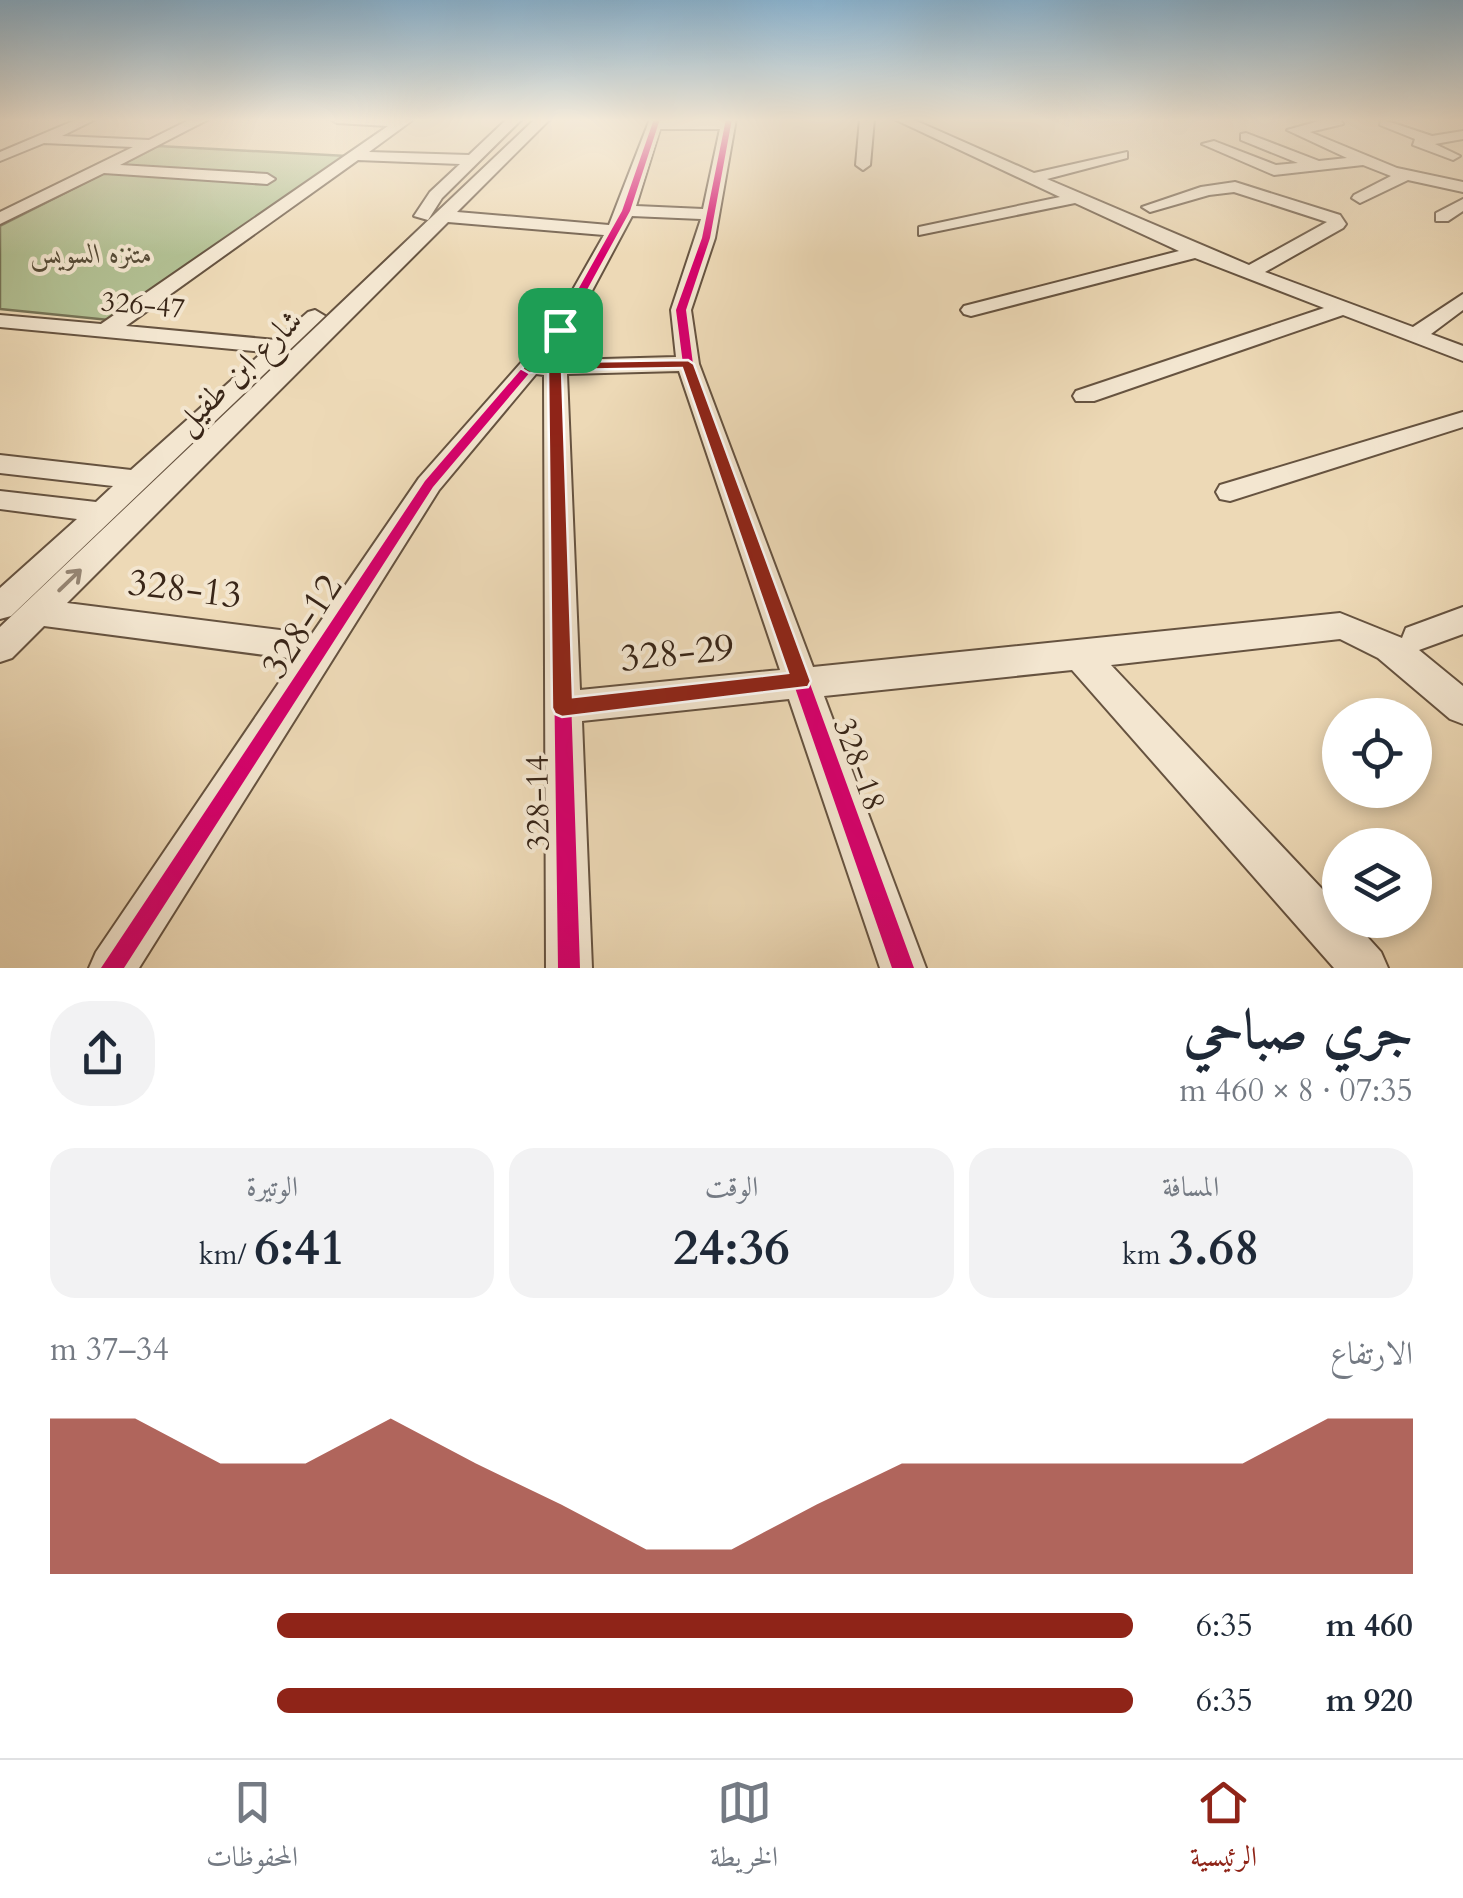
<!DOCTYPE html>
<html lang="ar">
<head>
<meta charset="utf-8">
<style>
  :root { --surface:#fff; --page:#f2f2f3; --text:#1f2937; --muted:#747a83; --line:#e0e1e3; --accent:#8f2418 }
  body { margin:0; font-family:Cardo,Amiri,serif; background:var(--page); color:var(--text); direction:rtl; height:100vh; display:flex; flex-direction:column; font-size:38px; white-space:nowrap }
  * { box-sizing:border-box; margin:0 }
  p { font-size:32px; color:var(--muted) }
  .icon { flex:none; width:55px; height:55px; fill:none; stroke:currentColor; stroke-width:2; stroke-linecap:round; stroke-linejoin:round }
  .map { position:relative; height:968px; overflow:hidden; direction:ltr }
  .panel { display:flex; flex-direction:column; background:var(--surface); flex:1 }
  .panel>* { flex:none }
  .controls { position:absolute; left:1322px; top:698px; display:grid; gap:20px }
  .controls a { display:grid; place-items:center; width:110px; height:110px; border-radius:50%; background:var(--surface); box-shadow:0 5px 15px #0003; font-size:50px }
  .pin { position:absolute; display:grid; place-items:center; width:85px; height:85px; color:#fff; margin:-42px; border-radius:20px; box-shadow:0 5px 15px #0006 }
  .round { display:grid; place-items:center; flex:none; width:105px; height:105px; border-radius:40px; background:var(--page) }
  .summary { display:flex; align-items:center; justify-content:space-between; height:170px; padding:0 50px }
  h1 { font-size:55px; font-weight:700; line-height:75px }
  .figures { display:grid; grid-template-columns:repeat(3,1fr); gap:15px; height:170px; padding:10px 50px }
  .figures div { display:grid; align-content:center; border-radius:25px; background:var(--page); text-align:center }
  .figures b { font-size:50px; font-weight:700 }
  .figures small { font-size:28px; font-weight:400 }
  .figures p { font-size:28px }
  .chart { height:280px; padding:20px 50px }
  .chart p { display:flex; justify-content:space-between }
  .chart svg { width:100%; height:180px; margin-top:10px; fill:var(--accent); opacity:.7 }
  ul { padding:0 50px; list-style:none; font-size:32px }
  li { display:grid; grid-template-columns:160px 120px 1fr; align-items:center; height:75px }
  li i { height:25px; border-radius:12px; background:var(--accent) }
  .tab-bar { display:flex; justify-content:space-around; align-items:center; height:140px; border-top:2px solid var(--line); background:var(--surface); font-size:28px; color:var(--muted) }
  .tab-bar a { display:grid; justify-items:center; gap:5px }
  .tab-bar .active { color:var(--accent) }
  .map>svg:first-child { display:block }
  .green { fill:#b2c093; stroke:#767356; stroke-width:2.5 }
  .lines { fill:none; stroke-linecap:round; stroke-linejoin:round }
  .minor-casing { stroke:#665340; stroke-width:4 }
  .minor { fill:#f3e6d0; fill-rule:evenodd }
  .cycleway-casing { stroke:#f3e6d0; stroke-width:7 }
  .cycleway { fill:#d6006c; fill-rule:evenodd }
  .oneway { stroke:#968674 }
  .route { fill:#8f2418; stroke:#fff; stroke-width:2.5; fill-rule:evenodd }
  .labels { text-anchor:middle; stroke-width:8; stroke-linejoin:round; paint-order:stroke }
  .far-park-label { font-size:28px; font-style:italic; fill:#574c37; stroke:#f3e6d0 }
  .far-street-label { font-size:28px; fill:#392618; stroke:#f3e6d0 }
  .street-label { font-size:32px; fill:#392618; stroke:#f3e6d0 }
  .near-street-label { font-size:38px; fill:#392618; stroke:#f3e6d0 }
</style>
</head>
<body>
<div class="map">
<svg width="1463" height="968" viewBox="0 0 1463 968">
  <rect width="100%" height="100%" fill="#edd9b6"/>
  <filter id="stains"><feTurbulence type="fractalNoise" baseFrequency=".002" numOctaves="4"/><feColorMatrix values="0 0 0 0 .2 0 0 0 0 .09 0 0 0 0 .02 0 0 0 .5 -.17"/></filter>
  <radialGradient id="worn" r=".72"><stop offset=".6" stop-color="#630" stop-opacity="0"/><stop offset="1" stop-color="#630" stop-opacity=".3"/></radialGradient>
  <path class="green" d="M158 146 348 156 109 320 0 309V226Z"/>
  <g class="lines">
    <g class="minor-casing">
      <path id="minor" d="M78 119H96L62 136 149 140 191 119H209L120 165 267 174 275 179 267 184 104 173 0 224V212L133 147 44 143 0 161V152Z
        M330 119H414L369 152 469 155 507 119H522L442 198 428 220 414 216 430 192 460 164 358 160 126 326 276 340 308 312 315 310 325 316 11 616 0 619V588L77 519 0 509V491L96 502 113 486 0 473V455L131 470 263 352 0 327V315L101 324 388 126 337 123Z
        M535 119H550L457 212 609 225 650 119H736L715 238 691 310 699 364 813 667 1340 613 1402 638 1406 628 1463 607V634L1419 650 1463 686V724L1450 719 1378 658 1340 639 1111 665 1340 908V920H1352L1381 952 1388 968H1334L1072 670 824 696 926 968H880L789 699 582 721 592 968H546L544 375 536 374 439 490 139 968H89L96 952 295 659 44 626 12 658 0 662V627ZM660 129H720L703 209 636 206ZM632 216 701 219 671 310 676 357 567 360 571 330ZM448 222 604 235 550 330 419 478 312 634 67 603ZM679 371 780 670 580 690 567 374Z
        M860 119H874L870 165 863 170 856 165Z
        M894 119H912L1034 173 1127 152V158L1047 179 1249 265 1327 222 1234 192 1209 195 1150 212 1142 207 1201 187 1235 182 1340 215 1346 224 1343 228 1265 272 1413 327 1463 294V310L1431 334 1463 346V361L1343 315 1094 401H1076L1073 396 1076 391 1324 308 1195 258 971 316 964 314 961 310 964 306 1179 251 1075 203 919 235V227L1060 197Z
        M1326 119H1340L1343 124 1310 132 1397 168 1463 182V192L1408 180 1360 203 1352 198 1354 195 1391 176 1363 165 1274 175 1202 144 1214 141 1276 165 1298 163 1241 140V134L1246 133 1319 161 1347 158 1287 130Z
        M1381 119 1432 136 1463 131V139L1435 144 1460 156 1453 160 1413 145 1415 139 1380 125Z
        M1463 199V211L1448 221H1436V213Z
        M1463 412V427L1230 501 1220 499 1216 492 1220 485Z"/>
    </g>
    <use href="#minor" class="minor"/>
    <g class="cycleway-casing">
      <path id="cycleway" d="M654 119H660L630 211 565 330 560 366 580 968H558L550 366 553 345 433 487 124 968H101L425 481 556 329 622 211Z
        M726 119H732L710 238 686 310 693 364 914 968H892L683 364 676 310 702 238Z"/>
    </g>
    <use href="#cycleway" class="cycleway"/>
  </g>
  <defs><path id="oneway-shaft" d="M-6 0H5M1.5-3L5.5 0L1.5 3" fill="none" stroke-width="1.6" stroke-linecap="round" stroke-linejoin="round" transform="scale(2.5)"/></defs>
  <use class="oneway" href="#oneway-shaft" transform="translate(70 580) rotate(-44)"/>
  <linearGradient id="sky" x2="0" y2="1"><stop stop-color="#8ab6d5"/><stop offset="0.47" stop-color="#f7eede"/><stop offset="1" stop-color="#f7eede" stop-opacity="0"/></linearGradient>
  <rect width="1463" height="255" fill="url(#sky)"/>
  <path class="route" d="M560 327 566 330 562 362 688 360 694 364 811 681 808 687 562 717 555 714 552 708 548 371 529 373 522 369ZM551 350 549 363 540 364ZM682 368 788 673 573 697 562 370Z"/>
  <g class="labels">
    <g class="far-park-label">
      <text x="91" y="263">متنزه السويس</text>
    </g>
    <g class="far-street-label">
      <text transform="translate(143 304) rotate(5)" y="10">326-47</text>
    </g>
    <g class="street-label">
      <text transform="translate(238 371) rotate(-44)" y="11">شارع ابن طفيل</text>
      <text transform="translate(860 764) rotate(70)" y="11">328-18</text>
      <text transform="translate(537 803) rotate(-91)" y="11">328-14</text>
    </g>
    <g class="near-street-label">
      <text transform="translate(185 588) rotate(7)" y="13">328-13</text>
      <text transform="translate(301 626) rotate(-57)" y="13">328-12</text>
      <text transform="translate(677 652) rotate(-6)" y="13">328-29</text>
    </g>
  </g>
  <rect width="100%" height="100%" filter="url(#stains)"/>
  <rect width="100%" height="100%" fill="url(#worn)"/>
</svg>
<div class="controls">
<a><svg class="icon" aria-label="locate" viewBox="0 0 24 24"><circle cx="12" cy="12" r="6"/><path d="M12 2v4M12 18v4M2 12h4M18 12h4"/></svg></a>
<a><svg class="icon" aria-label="layers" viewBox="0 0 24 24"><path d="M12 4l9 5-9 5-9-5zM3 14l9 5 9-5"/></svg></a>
</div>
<div class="pin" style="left:560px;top:330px;background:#1e9e55"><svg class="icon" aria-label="arrive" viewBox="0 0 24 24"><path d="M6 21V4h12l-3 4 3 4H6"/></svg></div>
</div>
<section class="panel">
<div class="summary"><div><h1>جري صباحي</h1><p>07:35 · 8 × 460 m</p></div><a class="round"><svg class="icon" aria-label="share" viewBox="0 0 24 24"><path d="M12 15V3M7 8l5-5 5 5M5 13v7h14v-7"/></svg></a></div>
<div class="figures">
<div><p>المسافة</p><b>3.68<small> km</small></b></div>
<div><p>الوقت</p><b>24:36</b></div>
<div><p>الوتيرة</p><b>6:41<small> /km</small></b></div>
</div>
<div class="chart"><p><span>الارتفاع</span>34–37 m</p>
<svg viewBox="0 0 160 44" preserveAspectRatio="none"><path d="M0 44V6L10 6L20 17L30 17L40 6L50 17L60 27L70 38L80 38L90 27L100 17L110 17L120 17L130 17L140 17L150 6L160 6V44z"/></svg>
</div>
<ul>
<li><b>460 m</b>6:35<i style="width:79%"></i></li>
<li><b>920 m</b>6:35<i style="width:79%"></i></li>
</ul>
</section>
<nav class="tab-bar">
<a class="active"><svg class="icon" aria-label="home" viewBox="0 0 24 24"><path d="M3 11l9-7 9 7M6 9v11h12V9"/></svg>الرئيسية</a>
<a><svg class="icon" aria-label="map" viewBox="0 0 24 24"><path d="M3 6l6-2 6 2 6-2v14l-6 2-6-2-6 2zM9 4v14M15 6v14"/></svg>الخريطة</a>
<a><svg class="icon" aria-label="saved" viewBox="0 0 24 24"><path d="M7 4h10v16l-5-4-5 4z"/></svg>المحفوظات</a>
</nav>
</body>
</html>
